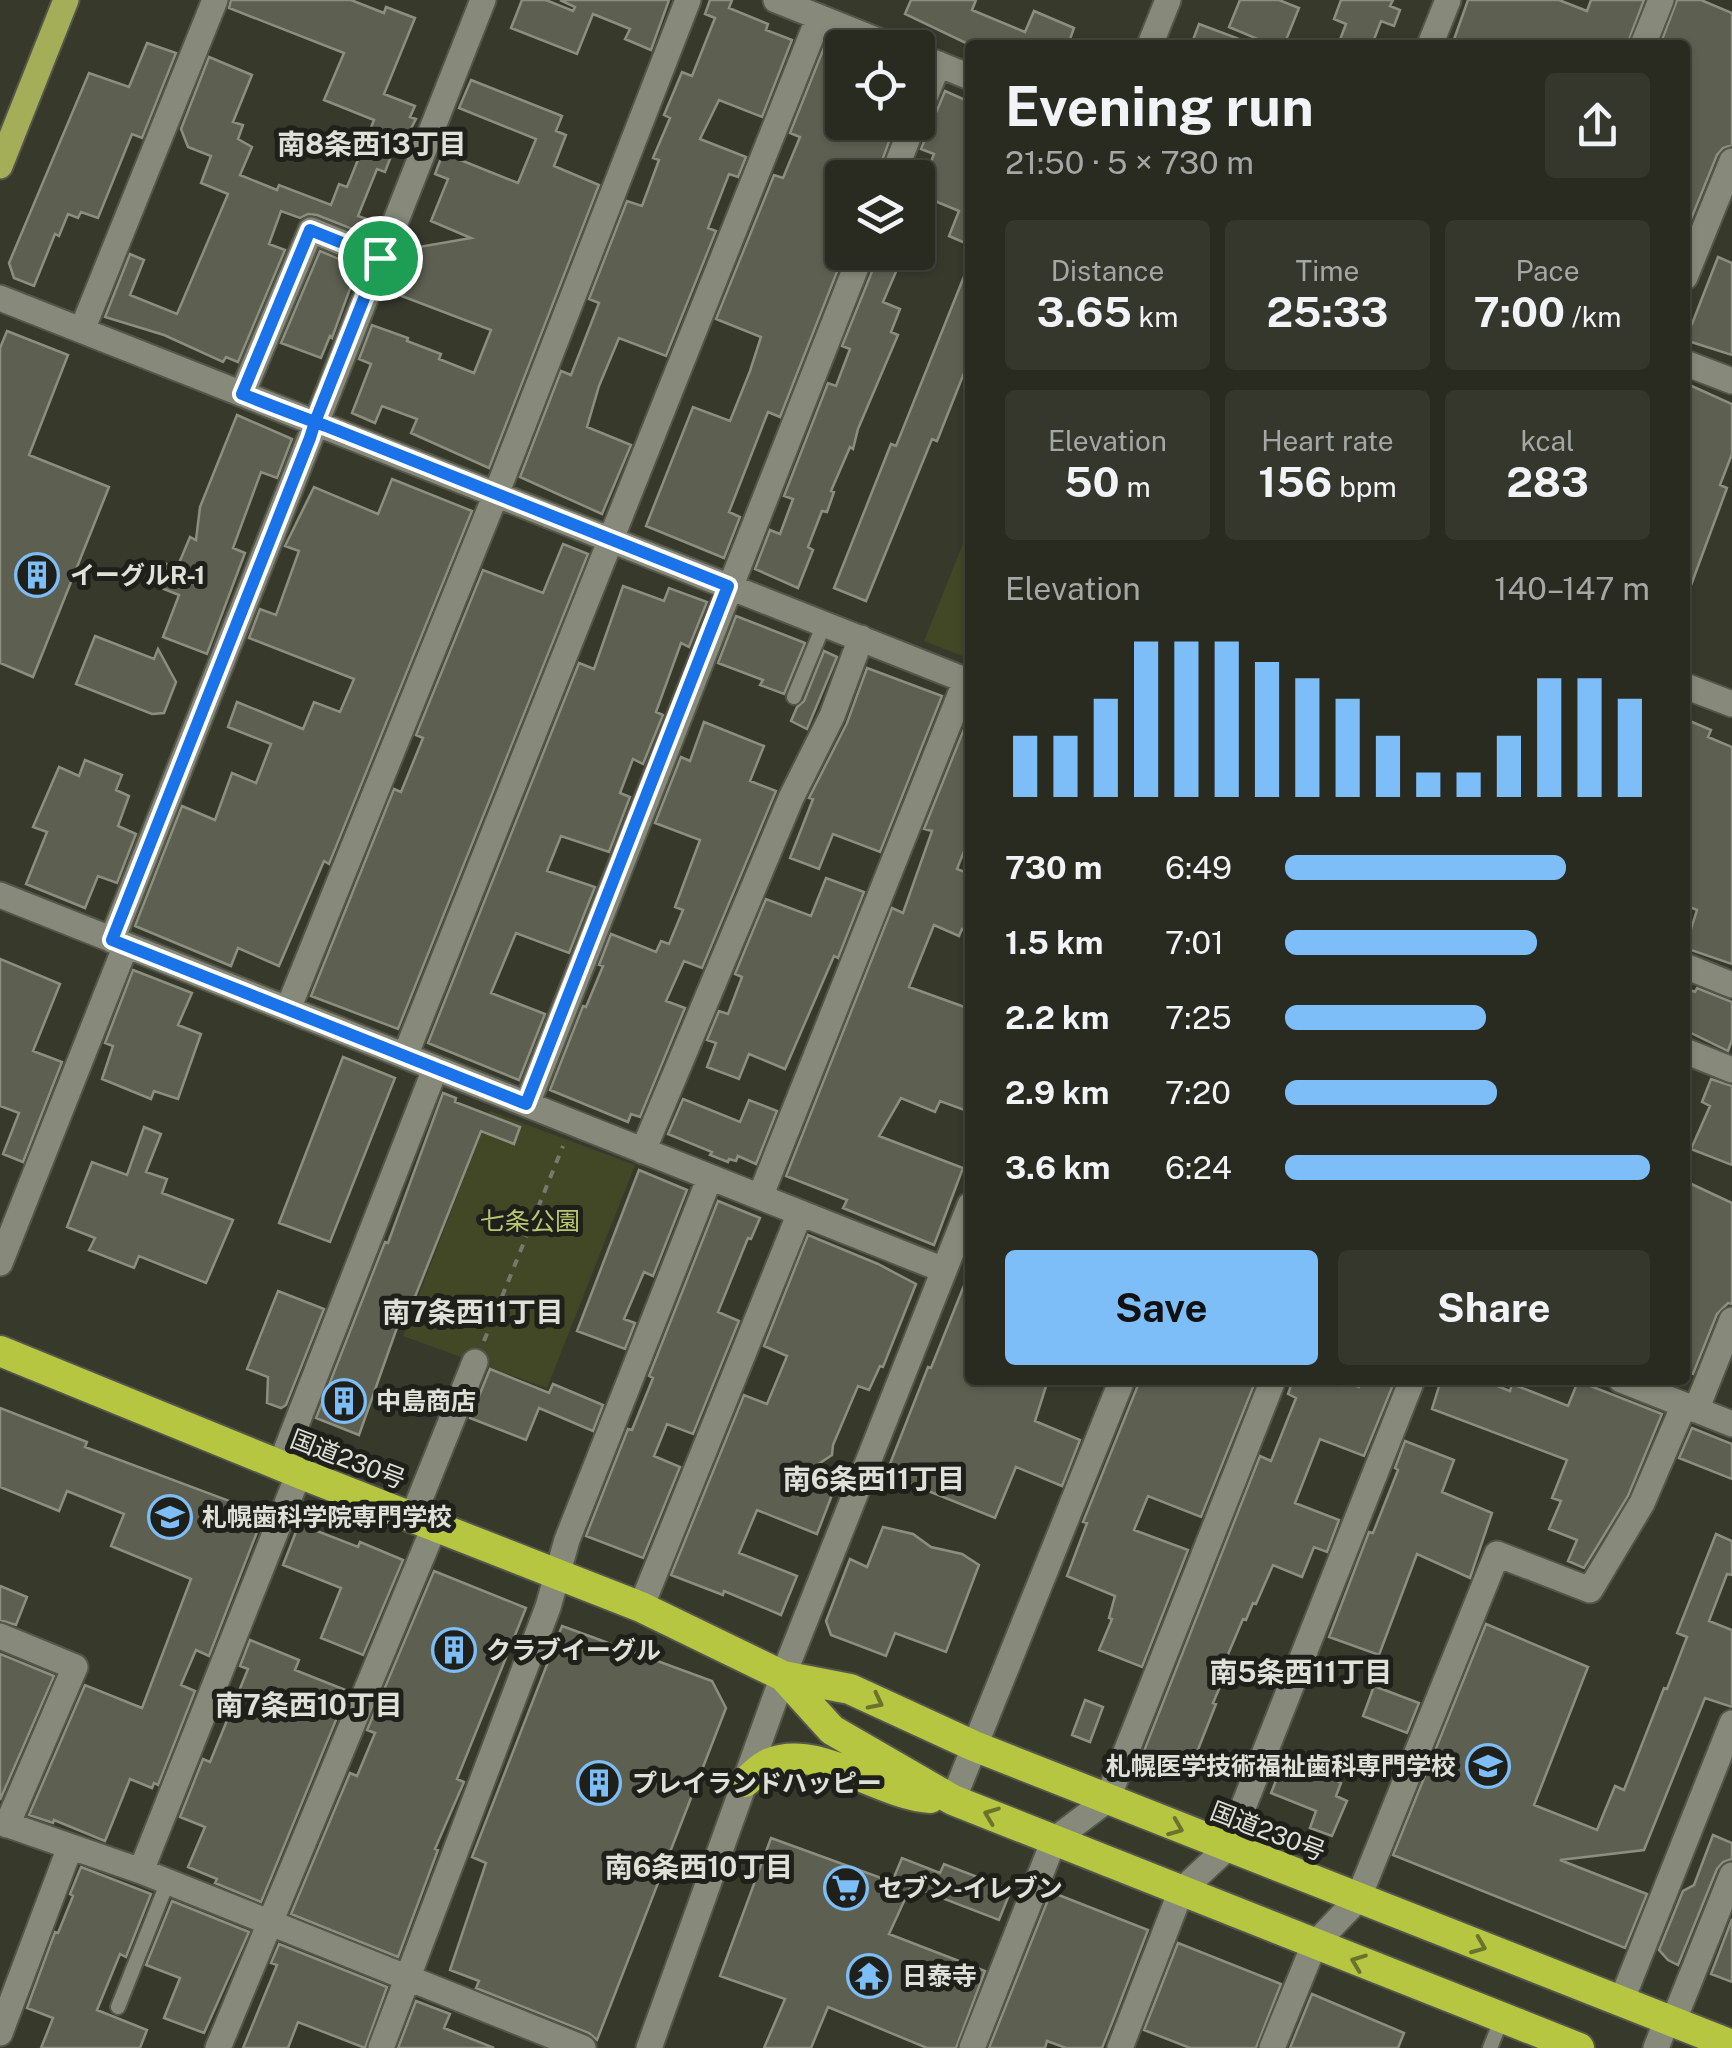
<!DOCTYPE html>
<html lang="en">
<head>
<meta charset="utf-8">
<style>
  :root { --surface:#292b20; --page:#35372d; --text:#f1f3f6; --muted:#a5a7a5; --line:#45473e; --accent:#7dbef9 }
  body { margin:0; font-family:"Public Sans","Noto Sans JP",sans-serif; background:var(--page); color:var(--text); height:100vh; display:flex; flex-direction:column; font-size:38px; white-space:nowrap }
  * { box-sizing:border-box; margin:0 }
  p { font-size:32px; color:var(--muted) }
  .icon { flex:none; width:55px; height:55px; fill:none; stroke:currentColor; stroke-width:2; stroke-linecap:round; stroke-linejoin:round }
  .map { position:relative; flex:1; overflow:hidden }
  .drawer { position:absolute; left:965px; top:40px; width:725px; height:1345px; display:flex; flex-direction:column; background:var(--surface); border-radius:10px; box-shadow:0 2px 8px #0004,0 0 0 2px var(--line) }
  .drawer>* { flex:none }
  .buttons { position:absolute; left:825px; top:30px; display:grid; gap:20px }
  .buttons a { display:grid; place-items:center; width:110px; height:110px; border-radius:10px; background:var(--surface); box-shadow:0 2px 8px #0004,0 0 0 2px var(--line); font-size:50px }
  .pin { position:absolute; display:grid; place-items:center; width:85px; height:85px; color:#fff; margin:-42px; border:5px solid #fff; border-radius:50%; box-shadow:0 2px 10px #0007 }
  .round { display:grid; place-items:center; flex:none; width:105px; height:105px; border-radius:10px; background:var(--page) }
  .head { display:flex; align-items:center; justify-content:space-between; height:170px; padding:0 40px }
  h1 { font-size:55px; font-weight:700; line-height:75px }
  .figures { display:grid; grid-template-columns:repeat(3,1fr); gap:15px; height:170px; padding:10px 40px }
  .figures div { display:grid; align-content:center; border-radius:10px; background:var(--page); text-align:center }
  .figures b { font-size:42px; font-weight:700 }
  .figures small { font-size:28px; font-weight:400 }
  .figures p { font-size:28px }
  .chart { height:280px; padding:20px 40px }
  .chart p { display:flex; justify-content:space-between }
  .chart svg { width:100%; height:180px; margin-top:10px; stroke:var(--accent); stroke-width:6 }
  .button { display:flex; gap:20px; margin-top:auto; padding:20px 40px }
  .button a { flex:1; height:115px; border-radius:10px; background:var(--accent); color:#111; font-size:40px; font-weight:700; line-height:115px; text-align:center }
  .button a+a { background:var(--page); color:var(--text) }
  ul { padding:0 40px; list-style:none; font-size:32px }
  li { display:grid; grid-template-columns:160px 120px 1fr; align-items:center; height:75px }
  li i { height:25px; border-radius:12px; background:var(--accent) }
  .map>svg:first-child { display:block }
  .green { fill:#424726 }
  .building { fill:#5d6051; stroke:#8c8f7f; stroke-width:2.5 }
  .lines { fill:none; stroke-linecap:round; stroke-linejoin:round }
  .lane-casing { stroke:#54564a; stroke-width:18 }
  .street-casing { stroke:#54564a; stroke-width:29 }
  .secondary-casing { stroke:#54564a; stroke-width:29 }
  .primary-casing { stroke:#54564a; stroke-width:29 }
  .highway-casing { stroke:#54564a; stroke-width:34 }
  .path { stroke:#77796d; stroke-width:4; stroke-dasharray:8 8; stroke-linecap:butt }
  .lane { stroke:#878a7a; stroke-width:14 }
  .street { stroke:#878a7a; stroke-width:25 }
  .secondary { stroke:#878a7a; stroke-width:25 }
  .primary { stroke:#a4ae58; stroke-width:25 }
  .highway { stroke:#b7c641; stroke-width:30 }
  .oneway { stroke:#6a732d }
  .route-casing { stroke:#fff; stroke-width:20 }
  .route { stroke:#1a73e8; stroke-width:12 }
  .labels { text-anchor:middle; stroke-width:10; stroke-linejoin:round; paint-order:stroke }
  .poi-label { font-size:25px; font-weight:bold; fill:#dfe1d8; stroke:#1e2019; text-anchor:start }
  .park-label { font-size:25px; fill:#bac771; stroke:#1e2019 }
  .street-label { font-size:25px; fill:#dfe1d8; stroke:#1e2019 }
  .neighbourhood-label { font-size:28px; font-weight:bold; fill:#dfe1d8; stroke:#1e2019 }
</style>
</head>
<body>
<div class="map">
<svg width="1732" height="2048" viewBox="0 0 1732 2048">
  <rect width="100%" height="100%" fill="#37392b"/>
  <path class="green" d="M970 526V659L924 641Z
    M490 1111 635 1165 547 1388 403 1336Z"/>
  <path class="building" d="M231 0H351L384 13 386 7 415 18 384 94 415 106 410 117 416 119 398 153 393 151 385 172 377 169 358 216 375 222 370 236 317 215 308 214 300 218 281 211 269 244 285 250 238 362 226 357 223 362 164 335 105 317 130 254 144 260 130 295 177 314 228 194 201 183 211 156 188 147 181 129 209 57 252 75 233 122 243 125 238 139 252 147 240 175 277 190 279 185 331 205 339 184 347 187 374 120 324 100 344 53 229 8Z
    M522 0H546L573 11 575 7 560 0H669L651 50 625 39 630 29 593 14 577 54 511 28Z
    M710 0H732L729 8 768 24 766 30 792 40 762 117 719 100 700 139 746 157 738 177 729 174 708 228 716 231 666 356 619 338 599 386 587 427 631 445 602 514 520 477 561 371 571 375 599 303 589 299 627 201 642 206 659 160 653 158 670 118 664 115 682 72 692 76 715 18 705 14Z
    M911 0H976L972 10 1025 32 1034 11 1074 28 1068 45H970L905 14Z
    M1240 0H1279L1299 8 1284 45H1272L1229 27Z
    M1341 0H1393L1390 6 1400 10 1394 26 1381 21 1372 45H1338L1346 24 1334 19Z
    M1468 0H1559L1587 11 1591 0H1644L1627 45H1452Z
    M1677 0H1701L1732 13V145L1723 148 1717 155 1685 234V45H1660Z
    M1199 24 1250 43V45H1191Z
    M147 43 176 53 142 138 132 134 98 218 81 212 78 218 68 214 59 236 55 234 34 286 14 278 9 263 89 73 129 87Z
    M825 45 842 52V122H896L876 178H842V236L837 251 844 254 780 417 768 412 729 512 740 517 724 558 646 526 693 407 730 421 750 371 761 337 716 319 774 175 783 178 800 137 790 133Z
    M471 80 562 116 556 131 566 135 554 166 599 185 489 468 411 433 417 419 382 406 375 423 352 413 371 364 359 359 372 325 408 338 407 341 441 354 439 359 474 373 491 330 399 295 403 283 397 276 407 249 471 238 431 221 448 179 435 174 443 153 518 183 536 139 459 108Z
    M945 91 970 102V245L949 236 959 211 918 194 934 154 921 149Z
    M320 251 358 267 332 338 330 336 321 358 281 343Z
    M1718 257 1732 263V355L1685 340V322L1692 324Z
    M877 259 898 267 883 302 900 309 891 332 898 335 858 429 853 449 850 447 831 491 834 492 827 512 822 511 808 547 813 550 798 588 755 569 770 530 780 534 793 499 784 496 828 383 836 386 850 349 842 346Z
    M969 264 970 358 937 441 932 439 866 601 834 588 891 444 896 446Z
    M7 331 68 355 29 455 109 487 33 677 0 663V348Z
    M1685 383 1732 404V454L1720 485 1727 488 1687 596Z
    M237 415 292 439 277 478 261 472 233 548 245 553 207 654 163 637 179 595 154 585 164 563 177 568 190 537 196 540 200 507Z
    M392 479 472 511 329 864 324 861 279 966 238 948 231 966 135 926 182 806 215 820 232 773 256 783 271 744 228 727 237 702 303 729 314 702 340 712 354 679 249 638 260 609 276 615 299 551 285 546 314 487 378 514Z
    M563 544 588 554 398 1029 311 996 394 789 401 792 423 738 416 735 483 570 543 593Z
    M623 586 664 601 669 588 707 602 689 647 681 643 656 712 663 715 643 764 633 759 620 793 630 797 609 852 561 836 547 871 595 887 569 953 516 933 491 993 545 1014 519 1080 428 1043 579 663 594 669Z
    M736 616 805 643 784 694 760 685 763 680 718 663Z
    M95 636 154 659 158 649 176 682 164 713 152 714 76 684Z
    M824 651 837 657 807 729 791 721 797 707 804 701Z
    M867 668 942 696 880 852 833 834 819 869 790 858 813 799 809 798 847 723Z
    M970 714V836L957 869 970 874V933L962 929 959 936 934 925 909 987 970 1009V1112L940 1101 935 1112 901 1098 879 1136 963 1168 934 1245 843 1208 847 1200 786 1176 892 908 903 913 932 831 924 829Z
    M1685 719 1711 730 1708 737 1732 747V964L1685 948 1697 910 1685 905Z
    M704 722 764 746 750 781 776 791 702 968 684 961 666 1001 685 1008 640 1117 631 1114 628 1122 550 1090 583 1006 586 1007 603 966 599 965 611 934 656 952 661 941 669 944 683 910 675 907 700 840 655 823 681 757 690 761Z
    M85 760 122 775 116 790 129 796 118 826 136 834 117 883 98 876 85 908 26 884 47 832 33 827 59 767 79 776Z
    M826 878 864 892 838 958 834 956 785 1069 749 1054 739 1079 707 1067 716 1043 707 1040 719 1011 728 1014 742 977 735 974 766 899 811 916Z
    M0 959 60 984 33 1051 62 1062 23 1162 3 1154 19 1113 0 1106Z
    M133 970 192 993 178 1025 201 1034 178 1099 154 1091 151 1099 102 1079 113 1046 105 1043Z
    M1685 988 1695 992 1697 988 1732 1002V1040L1728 1051 1685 1030Z
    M343 1057 395 1078 330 1242 279 1223Z
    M1711 1079 1732 1086V1165L1691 1149 1710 1106 1702 1102Z
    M443 1093 456 1098 455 1102 520 1127 514 1144 481 1131 411 1307 405 1305 359 1435 316 1418 385 1242 388 1243Z
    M683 1099 740 1122 749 1100 777 1111 756 1164 738 1156 736 1161 729 1159 728 1162 710 1155 712 1152 668 1134Z
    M144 1127 161 1134 146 1172 167 1179 162 1193 233 1220 206 1283 139 1256 134 1268 89 1250 95 1238 67 1227 92 1162 127 1175Z
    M639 1170 687 1190 653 1276 644 1272 624 1319 635 1323 625 1349 577 1331Z
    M1685 1181 1732 1203V1304L1728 1303 1717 1314 1693 1374 1685 1371Z
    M718 1201 760 1218 751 1239 748 1238 718 1312 739 1321 693 1434 667 1424 654 1456 680 1467 643 1558 586 1536 628 1429 632 1430 653 1378 649 1376Z
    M808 1235 878 1264 916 1284 883 1367 880 1366 869 1390 858 1386 833 1445 832 1455 808 1471 837 1482 817 1534 757 1510 739 1553 797 1576 781 1615 724 1591 723 1595 671 1575 744 1395 767 1404 787 1356 764 1346Z
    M969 1273 970 1380H1048L1035 1421 1080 1440 1062 1486 1016 1467 995 1518 886 1474 928 1367 931 1368Z
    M278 1291 324 1309 286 1405 281 1408 267 1403 268 1377 247 1369Z
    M490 1369 549 1393 553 1384 603 1405 593 1431 539 1408 526 1440 470 1418Z
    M1140 1380H1256L1201 1517 1148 1496 1134 1530 1188 1550 1142 1667 1099 1650 1112 1619 1109 1618 1115 1596 1067 1576 1087 1523 1083 1522Z
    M1293 1380H1326L1342 1386 1344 1382 1359 1387 1362 1380H1395L1364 1456 1320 1439 1295 1503 1339 1520 1327 1552 1314 1547 1302 1577 1273 1565 1256 1604 1253 1603 1246 1620 1243 1619 1218 1678 1223 1680 1213 1703 1216 1704 1188 1775 1142 1756 1260 1456 1271 1461 1296 1398 1288 1394Z
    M1441 1380H1482L1510 1391 1512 1384 1568 1406 1578 1381 1662 1414 1628 1496 1584 1568 1568 1561 1577 1540 1549 1529 1561 1501 1552 1498 1567 1460 1432 1409Z
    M0 1408 87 1442 85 1447 264 1514 209 1656 196 1650 181 1685 195 1691 158 1785 154 1783 152 1788 130 1779 105 1841 54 1820 53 1823 29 1815 85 1685 142 1708 191 1579 111 1546 124 1514 67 1491 59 1511 0 1487Z
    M1692 1428 1732 1444V1479L1679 1458Z
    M1405 1441 1454 1460 1442 1492 1492 1513 1470 1578 1417 1554 1379 1655 1329 1637 1369 1532 1373 1533 1398 1470 1395 1468Z
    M299 1524 358 1547 360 1542 403 1560 363 1655 321 1638 341 1588 283 1565Z
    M883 1527 913 1534 931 1547 962 1554 979 1565 946 1652 895 1633 886 1656 831 1635 826 1621 850 1559 867 1567Z
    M1716 1534 1732 1541V1575L1727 1574 1709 1621 1732 1630V1707L1705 1698 1644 1850 1560 1860 1647 1894 1625 1948 1393 1855 1486 1624 1588 1667 1534 1805 1597 1830 1615 1786 1624 1790 1664 1688 1667 1689 1687 1637 1677 1633Z
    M434 1571 526 1608 457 1779 464 1782 435 1849 438 1850 398 1957 291 1914 350 1773 357 1776 375 1733 367 1730Z
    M0 1586 27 1597 16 1625 0 1620Z
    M562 1626 712 1681 726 1708 597 2040 589 2033 476 1988 479 1981 450 1970 486 1863 472 1857Z
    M250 1640 299 1660 295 1670 348 1691 261 1902 215 1883 217 1879 188 1867 205 1827 180 1817 203 1759 210 1762 248 1669 240 1666Z
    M0 1654 54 1676 0 1800Z
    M1374 1686 1419 1703 1407 1733 1363 1716Z
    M1085 1700 1103 1707 1090 1742 1072 1735Z
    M1287 1753 1331 1771 1329 1777 1341 1783 1336 1796 1347 1801 1332 1836 1310 1828 1316 1811 1271 1793Z
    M1713 1835 1732 1843V1859L1723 1862 1717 1869 1678 1965 1668 1960 1659 1950 1683 1891 1694 1885Z
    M771 1838 892 1882 902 1858 940 1873 944 1864 1011 1890 999 1920 911 1886 889 1934 985 1971 956 2048H927L828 2007 811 2048H764L785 1999 720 1976Z
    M81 1867 151 1894 126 1957 120 1954 97 2010 147 2030 140 2048H41L53 2018 27 2008 55 1932 58 1933 73 1896 70 1894Z
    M1051 1892 1148 1930 1114 2018 1102 2048H1066L1047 2041 1045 2048H989Z
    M172 1901 249 1932 204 2033 164 2018 180 1978 146 1965Z
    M1732 1919V1982L1711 1974Z
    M1178 1943 1281 1984 1256 2048H1190L1144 2030Z
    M279 1944 387 1987 365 2048 298 2022 288 2048H243L277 1965 271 1963Z
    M1312 1994 1404 2033 1398 2048H1290Z
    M416 2001 450 2014 444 2028 494 2048H398Z"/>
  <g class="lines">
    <g class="lane-casing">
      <path id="lane" d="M794 697 824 624
        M118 2007 168 1881
        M1490 2048 1502 2018"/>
    </g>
    <g class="street-casing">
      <path id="street" d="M776 0 896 48
        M1150 45 1168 0
        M1643 45 1661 0
        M918 56 970 77
        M918 115 938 64
        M892 178 914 122
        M1685 277 1732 161
        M0 298 970 682
        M82 330 215 0
        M1685 363 1732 381
        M242 394 311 230 380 258
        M1685 686 1732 704
        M0 895 944 1270
        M112 940 483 0
        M1685 966 1732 985
        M288 1009 502 479 688 0
        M1685 1051 1732 1070
        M405 1056 819 17
        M527 1104 862 252
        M643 1151 791 798 832 716 861 638
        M760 1197 966 680
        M0 1263 126 945
        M1621 1380 1732 1424
        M1696 1410 1732 1320
        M280 1466 435 1069
        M413 1516 475 1362
        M641 1607 800 1213
        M0 1636 75 1667 7 1825
        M953 1800 1122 1380
        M0 1822 141 1871 583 2048
        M141 1871 299 1473
        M1621 2002 1732 1723
        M1673 2022 1732 1875
        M0 2033 70 1847
        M218 2048 435 1525
        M381 2048 548 1607 567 1540 710 1177
        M972 2048 1054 1840 1107 1800 1273 1380
        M1120 2048 1181 1891 1227 1848 1412 1380
        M1272 2048 1314 1945 1358 1899 1497 1554 1590 1590 1642 1503 1684 1405"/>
    </g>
    <g class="secondary-casing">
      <path id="secondary" d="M1430 45 1448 0
        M649 2048 783 1676 970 1205
        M1656 2048 1667 2020"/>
    </g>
    <g class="primary-casing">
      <path id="primary" d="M0 166 66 0"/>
    </g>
    <g class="highway-casing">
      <path id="highway" d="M0 1351 299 1473 641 1607 783 1676 850 1689 974 1746 1732 2045
        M783 1676 832 1730 953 1800 1579 2048
        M745 1782C753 1776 761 1766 770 1763 818 1743 880 1795 930 1798"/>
    </g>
    <path class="path" d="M484 1341 563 1146"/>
    <use href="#lane" class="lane"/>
    <use href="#street" class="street"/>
    <use href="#secondary" class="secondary"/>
    <use href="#primary" class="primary"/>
    <use href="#highway" class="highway"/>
  </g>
  <defs><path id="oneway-chevron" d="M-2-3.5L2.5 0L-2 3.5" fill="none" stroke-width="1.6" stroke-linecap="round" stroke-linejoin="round" transform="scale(2.5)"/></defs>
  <g class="oneway">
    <use href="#oneway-chevron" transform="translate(876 1702) rotate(27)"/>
    <use href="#oneway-chevron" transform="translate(991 1815) rotate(-159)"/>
    <use href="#oneway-chevron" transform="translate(1176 1828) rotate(22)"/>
    <use href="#oneway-chevron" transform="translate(1479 1946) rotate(22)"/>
    <use href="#oneway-chevron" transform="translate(1358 1962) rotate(-159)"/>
  </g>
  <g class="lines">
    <g class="route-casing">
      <path id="route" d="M380 258 315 422 310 438 112 940 526 1104 728 586C594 533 460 480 326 426 298 416 270 405 242 394L310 230 380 258"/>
    </g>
    <use href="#route" class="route"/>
  </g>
  <defs>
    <g id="building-ring" transform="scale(2.25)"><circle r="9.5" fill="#1e2019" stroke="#7dbef9" stroke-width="1.5"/><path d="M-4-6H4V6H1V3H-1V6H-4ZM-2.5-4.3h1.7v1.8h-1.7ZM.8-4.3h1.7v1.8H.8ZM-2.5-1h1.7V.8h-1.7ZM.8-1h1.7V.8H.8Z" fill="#7dbef9"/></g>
    <g id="university-ring" transform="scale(2.25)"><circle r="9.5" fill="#1e2019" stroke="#7dbef9" stroke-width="1.5"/><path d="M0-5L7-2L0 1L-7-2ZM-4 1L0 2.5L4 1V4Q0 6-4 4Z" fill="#7dbef9"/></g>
    <g id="supermarket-ring" transform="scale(2.25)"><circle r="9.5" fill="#1e2019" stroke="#7dbef9" stroke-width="1.5"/><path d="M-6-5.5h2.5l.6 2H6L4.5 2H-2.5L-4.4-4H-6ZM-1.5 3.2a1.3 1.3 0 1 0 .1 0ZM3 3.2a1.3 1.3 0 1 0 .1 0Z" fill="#7dbef9"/></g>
    <g id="temple-ring" transform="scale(2.25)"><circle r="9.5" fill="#1e2019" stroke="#7dbef9" stroke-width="1.5"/><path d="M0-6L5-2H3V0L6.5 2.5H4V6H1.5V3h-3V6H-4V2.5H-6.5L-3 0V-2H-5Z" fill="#7dbef9"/></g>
  </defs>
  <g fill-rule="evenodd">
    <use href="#building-ring" x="37" y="575"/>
    <use href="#building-ring" x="344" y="1401"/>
    <use href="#university-ring" x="170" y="1517"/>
    <use href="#building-ring" x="454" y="1650"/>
    <use href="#university-ring" x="1488" y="1766"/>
    <use href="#building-ring" x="599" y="1783"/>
    <use href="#supermarket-ring" x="846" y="1888"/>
    <use href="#temple-ring" x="869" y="1976"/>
  </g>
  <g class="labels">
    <g class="poi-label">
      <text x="70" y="584">イーグルR-1</text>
      <text x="376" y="1410">中島商店</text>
      <text x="202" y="1526">札幌歯科学院専門学校</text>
      <text x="486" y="1659">クラブイーグル</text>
      <text x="1456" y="1775" text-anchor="end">札幌医学技術福祉歯科専門学校</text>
      <text x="632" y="1792">プレイランドハッピー</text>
      <text x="878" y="1897">セブン-イレブン</text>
      <text x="902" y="1985">日泰寺</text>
    </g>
    <g class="park-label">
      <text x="530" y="1230">七条公園</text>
    </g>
    <g class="street-label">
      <text transform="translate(348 1459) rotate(21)" y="9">国道230号</text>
      <text transform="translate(1268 1831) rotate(21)" y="9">国道230号</text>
    </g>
    <g class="neighbourhood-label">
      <text x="372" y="154">南8条西13丁目</text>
      <text x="473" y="1322">南7条西11丁目</text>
      <text x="874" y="1489">南6条西11丁目</text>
      <text x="1301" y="1682">南5条西11丁目</text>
      <text x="309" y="1715">南7条西10丁目</text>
      <text x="699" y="1877">南6条西10丁目</text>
    </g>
  </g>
</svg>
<div class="buttons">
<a><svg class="icon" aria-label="locate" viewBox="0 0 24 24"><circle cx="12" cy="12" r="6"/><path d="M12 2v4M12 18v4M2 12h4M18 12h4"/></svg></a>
<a><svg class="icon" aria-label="layers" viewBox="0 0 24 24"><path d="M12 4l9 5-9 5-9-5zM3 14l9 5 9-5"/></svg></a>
</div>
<div class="pin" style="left:380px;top:258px;background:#1e9e55"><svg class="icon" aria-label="arrive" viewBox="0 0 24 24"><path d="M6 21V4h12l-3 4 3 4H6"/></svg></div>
<section class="drawer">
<div class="head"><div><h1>Evening run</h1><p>21:50 · 5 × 730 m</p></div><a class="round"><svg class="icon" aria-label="share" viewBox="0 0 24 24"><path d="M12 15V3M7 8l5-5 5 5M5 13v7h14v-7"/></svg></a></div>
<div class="figures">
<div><p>Distance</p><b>3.65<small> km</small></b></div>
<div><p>Time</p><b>25:33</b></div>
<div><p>Pace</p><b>7:00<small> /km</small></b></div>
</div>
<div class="figures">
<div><p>Elevation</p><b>50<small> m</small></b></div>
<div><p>Heart rate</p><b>156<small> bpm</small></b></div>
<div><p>kcal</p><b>283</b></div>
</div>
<div class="chart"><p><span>Elevation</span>140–147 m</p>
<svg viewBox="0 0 160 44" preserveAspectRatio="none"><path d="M5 44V29M15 44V29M25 44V20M35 44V6M45 44V6M55 44V6M65 44V11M75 44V15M85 44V20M95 44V29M105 44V38M115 44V38M125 44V29M135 44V15M145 44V15M155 44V20"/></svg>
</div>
<ul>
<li><b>730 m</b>6:49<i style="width:77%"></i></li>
<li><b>1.5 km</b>7:01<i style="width:69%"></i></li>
<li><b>2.2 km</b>7:25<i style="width:55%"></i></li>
<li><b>2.9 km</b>7:20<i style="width:58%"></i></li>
<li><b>3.6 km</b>6:24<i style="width:100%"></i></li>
</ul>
<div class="button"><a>Save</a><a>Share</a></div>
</section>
</div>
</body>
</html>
